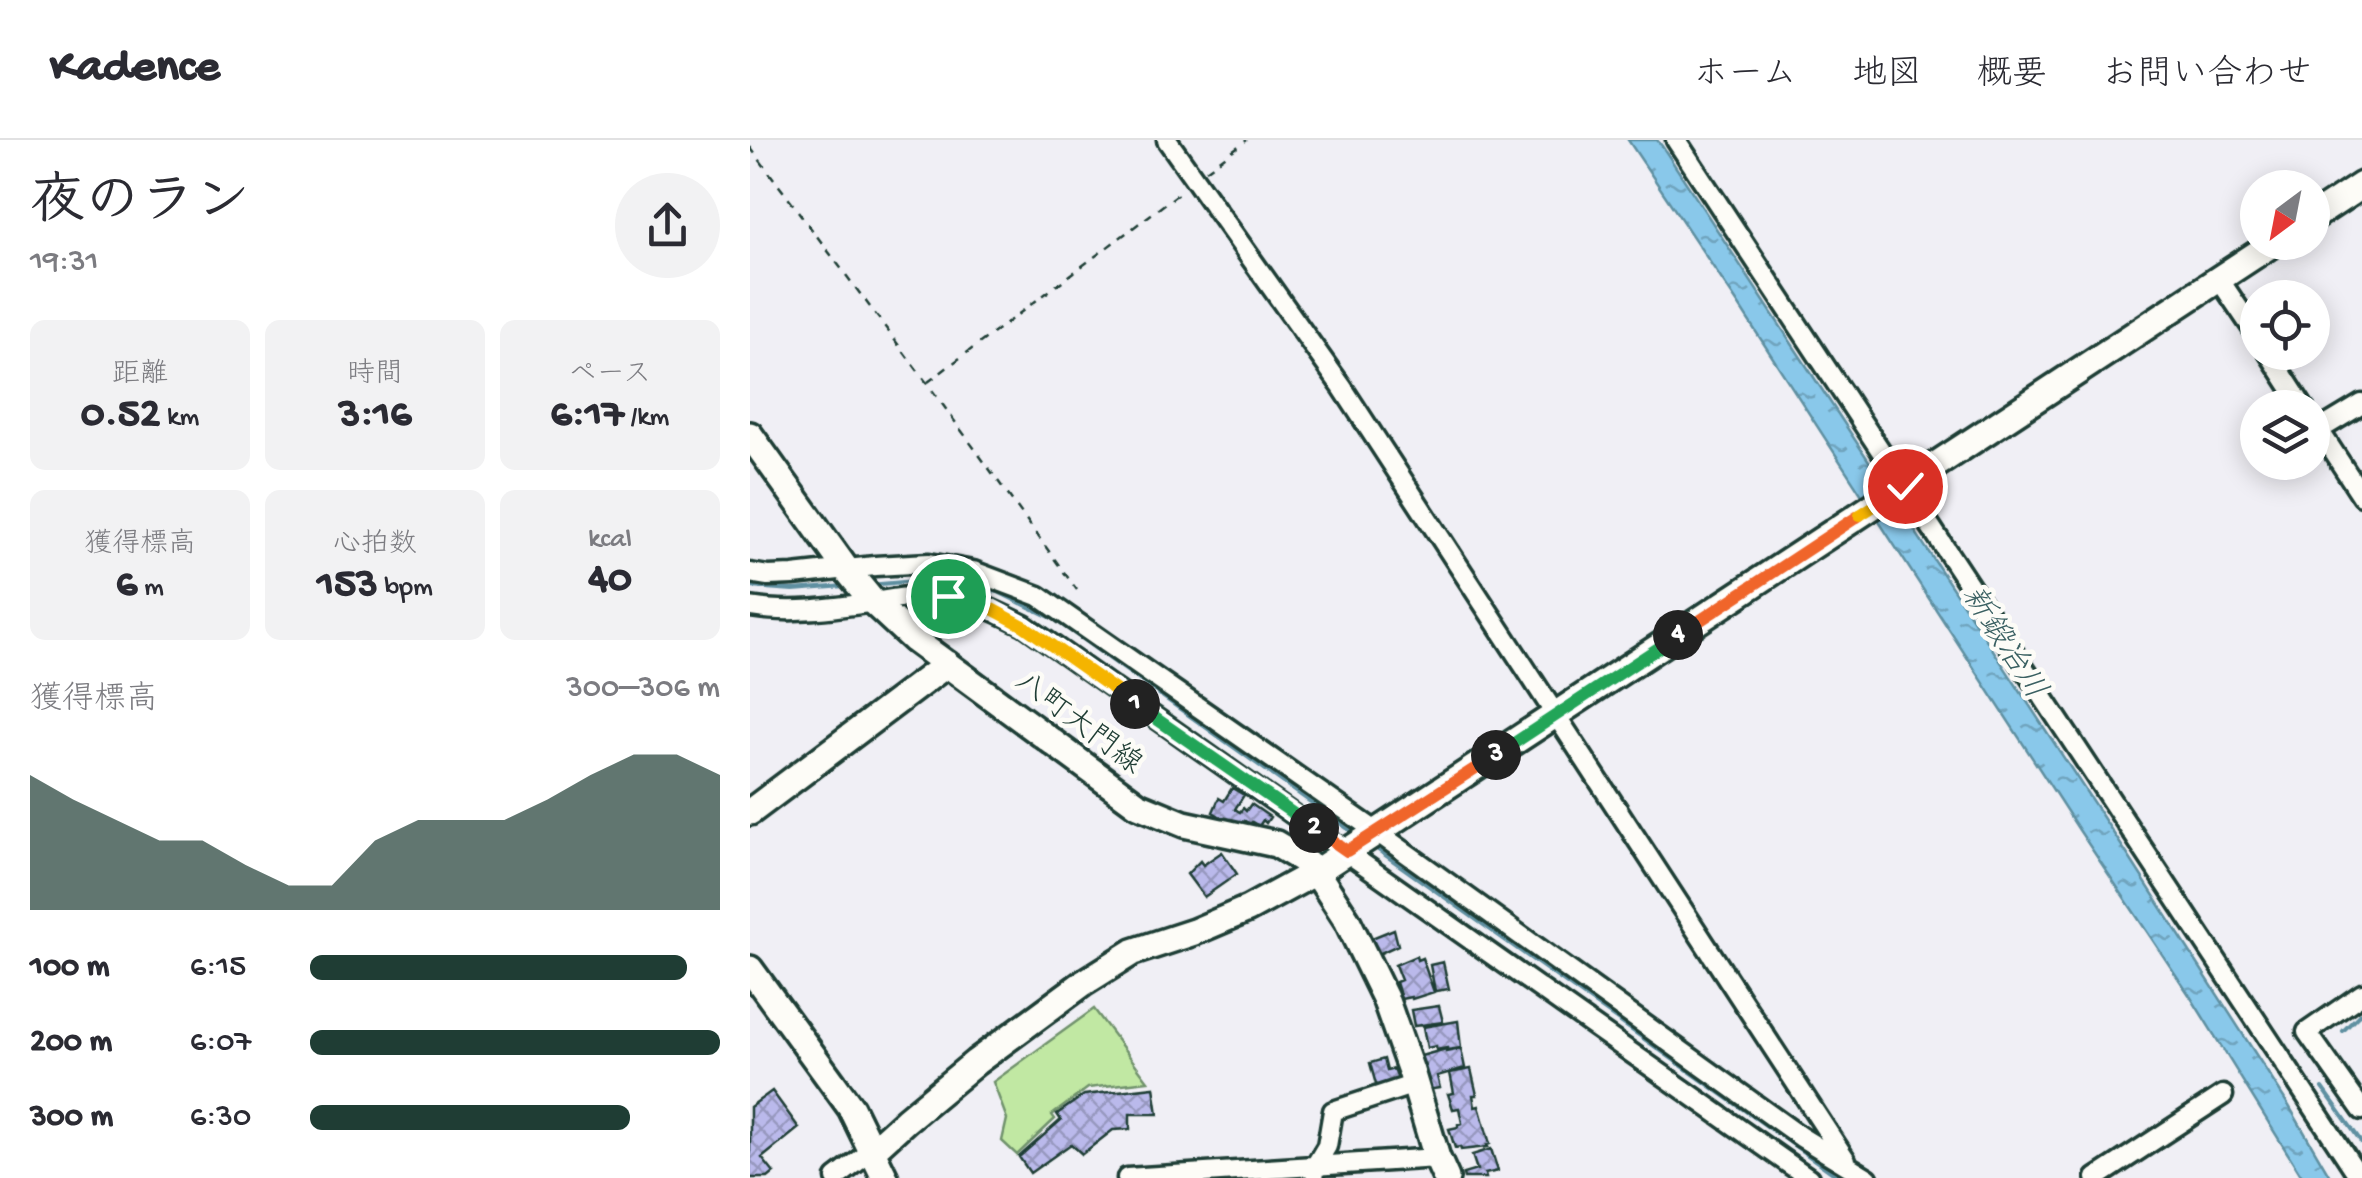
<!DOCTYPE html>
<html lang="ja">
<head>
<meta charset="utf-8">
<style>
  :root { --surface:#fff; --page:#f2f2f3; --text:#2b2b33; --muted:#7c7c81; --line:#e1e1e2; --accent:#1f3d34 }
  body { margin:0; font-family:"Gochi Hand","Klee One",sans-serif; background:var(--page); color:var(--text); height:100vh; display:flex; flex-direction:column; font-size:38px; white-space:nowrap }
  * { box-sizing:border-box; margin:0 }
  p { font-size:32px; color:var(--muted) }
  .icon { flex:none; width:55px; height:55px; fill:none; stroke:currentColor; stroke-width:2; stroke-linecap:round; stroke-linejoin:round }
  .map { position:relative; flex:1; overflow:hidden }
  .details { display:flex; flex-direction:column; background:var(--surface); width:750px }
  .details>* { flex:none }
  .needle { width:65px; rotate:212deg }
  .buttons { position:absolute; left:1490px; top:30px; display:grid; gap:20px }
  .buttons a { display:grid; place-items:center; width:90px; height:90px; border-radius:50%; background:var(--surface); box-shadow:0 5px 25px #0003; font-size:50px }
  .pin { position:absolute; display:grid; place-items:center; width:85px; height:85px; color:#fff; margin:-42px; border:5px solid #fff; border-radius:50%; box-shadow:0 2px 10px #0007 }
  .km { position:absolute; width:50px; height:50px; margin:-25px; border-radius:50%; background:#222; color:#fff; font-size:28px; line-height:50px; text-align:center }
  .round { display:grid; place-items:center; flex:none; width:105px; height:105px; border-radius:52px; background:var(--page) }
  .overview { display:flex; align-items:center; justify-content:space-between; height:170px; padding:0 30px }
  h1 { font-size:55px; font-weight:700; line-height:75px }
  .stats { display:grid; grid-template-columns:repeat(3,1fr); gap:15px; height:170px; padding:10px 30px }
  .stats div { display:grid; align-content:center; border-radius:15px; background:var(--page); text-align:center }
  .stats b { font-size:42px; font-weight:700 }
  .stats small { font-size:28px; font-weight:400 }
  .stats p { font-size:28px }
  .chart { height:280px; padding:20px 30px }
  .chart p { display:flex; justify-content:space-between }
  .chart svg { width:100%; height:180px; margin-top:10px; fill:var(--accent); opacity:.7 }
  ul { padding:0 30px; list-style:none; font-size:32px }
  li { display:grid; grid-template-columns:160px 120px 1fr; align-items:center; height:75px }
  li i { height:25px; border-radius:12px; background:var(--accent) }
  header { display:flex; align-items:center; gap:60px; box-sizing:border-box; height:140px; padding:0 50px; background:var(--surface); border-bottom:2px solid var(--line) }
  header strong { font-size:48px }
  nav { display:flex; gap:55px; margin-inline-start:auto; font-size:35px }
  main { display:flex; flex:1; min-height:0 }
  .map>svg:first-child { display:block }
  .grass { fill:#c1e8a3; stroke:#70926c; stroke-width:2.5 }
  .water { fill:url(#water-ripples); stroke:#5f90a1; stroke-width:2.5 }
  .lines { fill:none; stroke-linecap:round; stroke-linejoin:round }
  .stream { stroke:#5f90a1; stroke-width:4 }
  .building { fill:url(#building-cross-hatch); stroke:#1f3d34; stroke-width:2.5 }
  .street-casing { stroke:#1f3d34; stroke-width:25 }
  .secondary-casing { stroke:#1f3d34; stroke-width:32 }
  .path { stroke:#1f3d34; stroke-width:2.5; stroke-dasharray:8 8; stroke-linecap:butt }
  .street { stroke:#fdfcf7; stroke-width:18 }
  .secondary { stroke:#fdfcf7; stroke-width:25 }
  .split-1-casing { stroke:#fff; stroke-width:20 }
  .split-2-casing { stroke:#fff; stroke-width:20 }
  .split-3-casing { stroke:#fff; stroke-width:20 }
  .split-4-casing { stroke:#fff; stroke-width:20 }
  .split-5-casing { stroke:#fff; stroke-width:20 }
  .split-6-casing { stroke:#fff; stroke-width:20 }
  .split-1 { stroke:#f5b400; stroke-width:12 }
  .split-2 { stroke:#22a559; stroke-width:12 }
  .split-3 { stroke:#f0652b; stroke-width:12 }
  .split-4 { stroke:#22a559; stroke-width:12 }
  .split-5 { stroke:#f0652b; stroke-width:12 }
  .split-6 { stroke:#f5b400; stroke-width:12 }
  .labels { text-anchor:middle; stroke-width:9; stroke-linejoin:round; paint-order:stroke }
  .street-label { font-size:30px; fill:#1f3d34; stroke:#fdfcf7 }
  .water-label { font-size:32px; font-style:italic; fill:#3a6062; stroke:#fdfcf7 }
</style>
</head>
<body>
<header>
<strong>Kadence</strong>
<nav><a>ホーム</a><a>地図</a><a>概要</a><a>お問い合わせ</a></nav>
</header>
<main>
<section class="details">
<div class="overview"><div><h1>夜のラン</h1><p>19:31</p></div><a class="round"><svg class="icon" aria-label="share" viewBox="0 0 24 24"><path d="M12 15V3M7 8l5-5 5 5M5 13v7h14v-7"/></svg></a></div>
<div class="stats">
<div><p>距離</p><b>0.52<small> km</small></b></div>
<div><p>時間</p><b>3:16</b></div>
<div><p>ペース</p><b>6:17<small> /km</small></b></div>
</div>
<div class="stats">
<div><p>獲得標高</p><b>6<small> m</small></b></div>
<div><p>心拍数</p><b>153<small> bpm</small></b></div>
<div><p>kcal</p><b>40</b></div>
</div>
<div class="chart"><p><span>獲得標高</span>300–306 m</p>
<svg viewBox="0 0 160 44" preserveAspectRatio="none"><path d="M0 44V11L10 17L20 22L30 27L40 27L50 33L60 38L70 38L80 27L90 22L100 22L110 22L120 17L130 11L140 6L150 6L160 11V44z"/></svg>
</div>
<ul>
<li><b>100 m</b>6:15<i style="width:92%"></i></li>
<li><b>200 m</b>6:07<i style="width:100%"></i></li>
<li><b>300 m</b>6:30<i style="width:78%"></i></li>
</ul>
</section>
<div class="map">
<svg width="1612" height="1038" viewBox="0 0 1612 1038">
  <defs>
    <pattern id="water-ripples" width="26" height="14" patternUnits="userSpaceOnUse" patternTransform="scale(2.5)"><rect width="26" height="14" fill="#89c8ea"/><path d="M2 4q2-2 4 0t4 0M15 11q2-2 4 0t4 0" fill="none" stroke="#6fa4be"/></pattern>
    <pattern id="building-cross-hatch" width="8" height="8" patternUnits="userSpaceOnUse" patternTransform="scale(2.5)"><rect width="8" height="8" fill="#bab9eb"/><path d="M0 0l8 8M0 8l8-8" fill="none" stroke="#9798bf"/></pattern>
  </defs>
  <rect width="100%" height="100%" fill="#f0eff5"/>
  <filter id="ink" filterUnits="userSpaceOnUse"><feTurbulence type="fractalNoise" baseFrequency=".01" numOctaves="2"/><feDisplacementMap in="SourceGraphic" scale="20" xChannelSelector="R" yChannelSelector="G"/><feConvolveMatrix kernelMatrix="1 2 1 2 8 2 1 2 1" color-interpolation-filters="sRGB"/></filter>
  <g filter="url(#ink)">
    <path class="grass" d="M344 869 398 941 338 948 302 975 305 979 267 1015 252 1001 257 979 243 942Z"/>
    <path class="water" d="M878 0H907L912 6 1381 720 1539 966 1581 1038H1553L1440 856 1329 690 988 164Z"/>
    <g class="lines">
      <path class="stream" d="M119 445 188 439 248 452 304 479 604 693
        M0 447 43 450 95 446
        M624 707 1090 1038
        M1593 891 1612 872
        M1573 948 1612 1003"/>
    </g>
    <path class="building" d="M482 648 494 655 485 669 490 672 493 668 496 671 501 664 520 677 516 683 513 680 509 686 502 682 500 684 495 681 493 686 487 682 486 685 482 684 463 672 469 658 474 661Z
      M472 712 487 734 454 757 437 734 450 721 453 725Z
      M644 789 648 805 624 816 617 800Z
      M666 816 667 820 672 818 684 852 662 859 661 857 651 859 646 842 651 840 645 825Z
      M693 822 699 849 685 851 680 825Z
      M689 866 693 882 664 886 661 870Z
      M708 881 711 908 697 910V908L686 910V906L677 908 673 887Z
      M696 909V912L711 909 715 928 687 936 690 948 676 950 671 916Z
      M634 919 637 931 644 929 649 942 627 948 620 923Z
      M721 929 727 955H723L725 967 729 966 740 1004 737 1005 738 1007 711 1010 710 1007 705 1008 699 989 708 987V984L712 983 709 968 703 969 698 954 704 953 700 933Z
      M404 947 408 974H380V989L363 990 332 1014 321 1004 280 1033 269 1017 311 980 307 974 334 955Z
      M22 951 49 988 12 1018 24 1033 18 1038H0V967Z
      M741 1009 748 1031 735 1034 736 1038H714L713 1034 727 1030 722 1015Z"/>
    <g class="lines">
      <g class="street-casing">
        <path id="street" d="M417 0 592 247 1096 1020
          M926 0 1610 1038
          M1469 139 1508 197
          M1518 212 1554 268
          M1564 282 1569 290 1612 264
          M1569 290 1612 356
          M0 433 18 436 43 435 125 426 179 423 223 431 289 456 627 692 1051 997 1118 1038
          M0 467C40 474 84 468 124 462 149 458 177 452 202 457 228 462 251 474 274 485L1059 1038
          M1612 854 1557 892 1612 970
          M565 1033V1026L577 1006 583 971 665 944
          M86 1038 123 1010
          M377 1038 687 1018
          M1346 1038 1473 955"/>
      </g>
      <g class="secondary-casing">
        <path id="secondary" d="M1562 78 1612 45
          M0 295 96 429 123 462 164 500 388 665 434 684 526 704 553 720 566 732 597 780 635 858 661 931 687 1018 696 1038
          M0 672 197 524
          M0 829 101 968 135 1038
          M123 1010 156 980 226 922 332 844 383 812 444 792 498 769 566 732 1525 102"/>
      </g>
      <path class="path" d="M0 7 177 243 327 450
        M456 30 497 0
        M178 242 432 51"/>
      <use href="#street" class="street"/>
      <use href="#secondary" class="secondary"/>
    </g>
  </g>
  <g class="lines" filter="url(#ink)">
    <g class="split-1-casing">
      <path id="split-1" d="M198 456 240 468 274 486 385 564"/>
    </g>
    <g class="split-2-casing">
      <path id="split-2" d="M385 564 564 688"/>
    </g>
    <g class="split-3-casing">
      <path id="split-3" d="M564 688 597 711 746 615"/>
    </g>
    <g class="split-4-casing">
      <path id="split-4" d="M746 615 928 495"/>
    </g>
    <g class="split-5-casing">
      <path id="split-5" d="M928 495 1110 375"/>
    </g>
    <g class="split-6-casing">
      <path id="split-6" d="M1110 375 1155 346"/>
    </g>
    <use href="#split-1" class="split-1"/>
    <use href="#split-2" class="split-2"/>
    <use href="#split-3" class="split-3"/>
    <use href="#split-4" class="split-4"/>
    <use href="#split-5" class="split-5"/>
    <use href="#split-6" class="split-6"/>
  </g>
  <g class="labels">
    <g class="street-label">
      <text transform="translate(330 581) rotate(37)" y="10">八町大門線</text>
    </g>
    <g class="water-label">
      <text transform="translate(1256 501) rotate(57)" y="11">新鍛冶川</text>
    </g>
  </g>
</svg>
<div class="buttons">
<a><svg class="needle" viewBox="-14 -14 28 28"><path d="M0-13l5 13h-10z" fill="#e53935"/><path d="M0 13l5-13h-10z" fill="#7c7c81"/></svg></a>
<a><svg class="icon" aria-label="locate" viewBox="0 0 24 24"><circle cx="12" cy="12" r="6"/><path d="M12 2v4M12 18v4M2 12h4M18 12h4"/></svg></a>
<a><svg class="icon" aria-label="layers" viewBox="0 0 24 24"><path d="M12 4l9 5-9 5-9-5zM3 14l9 5 9-5"/></svg></a>
</div>
<div class="pin" style="left:198px;top:456px;background:#1e9e55"><svg class="icon" aria-label="arrive" viewBox="0 0 24 24"><path d="M6 21V4h12l-3 4 3 4H6"/></svg></div>
<div class="pin" style="left:1155px;top:346px;background:#d93025"><svg class="icon" aria-label="check" viewBox="0 0 24 24"><path d="M5 12l5 5 9-10"/></svg></div>
<b class="km" style="left:385px;top:564px">1</b>
<b class="km" style="left:564px;top:688px">2</b>
<b class="km" style="left:746px;top:615px">3</b>
<b class="km" style="left:928px;top:495px">4</b>
</div>
</main>
</body>
</html>
